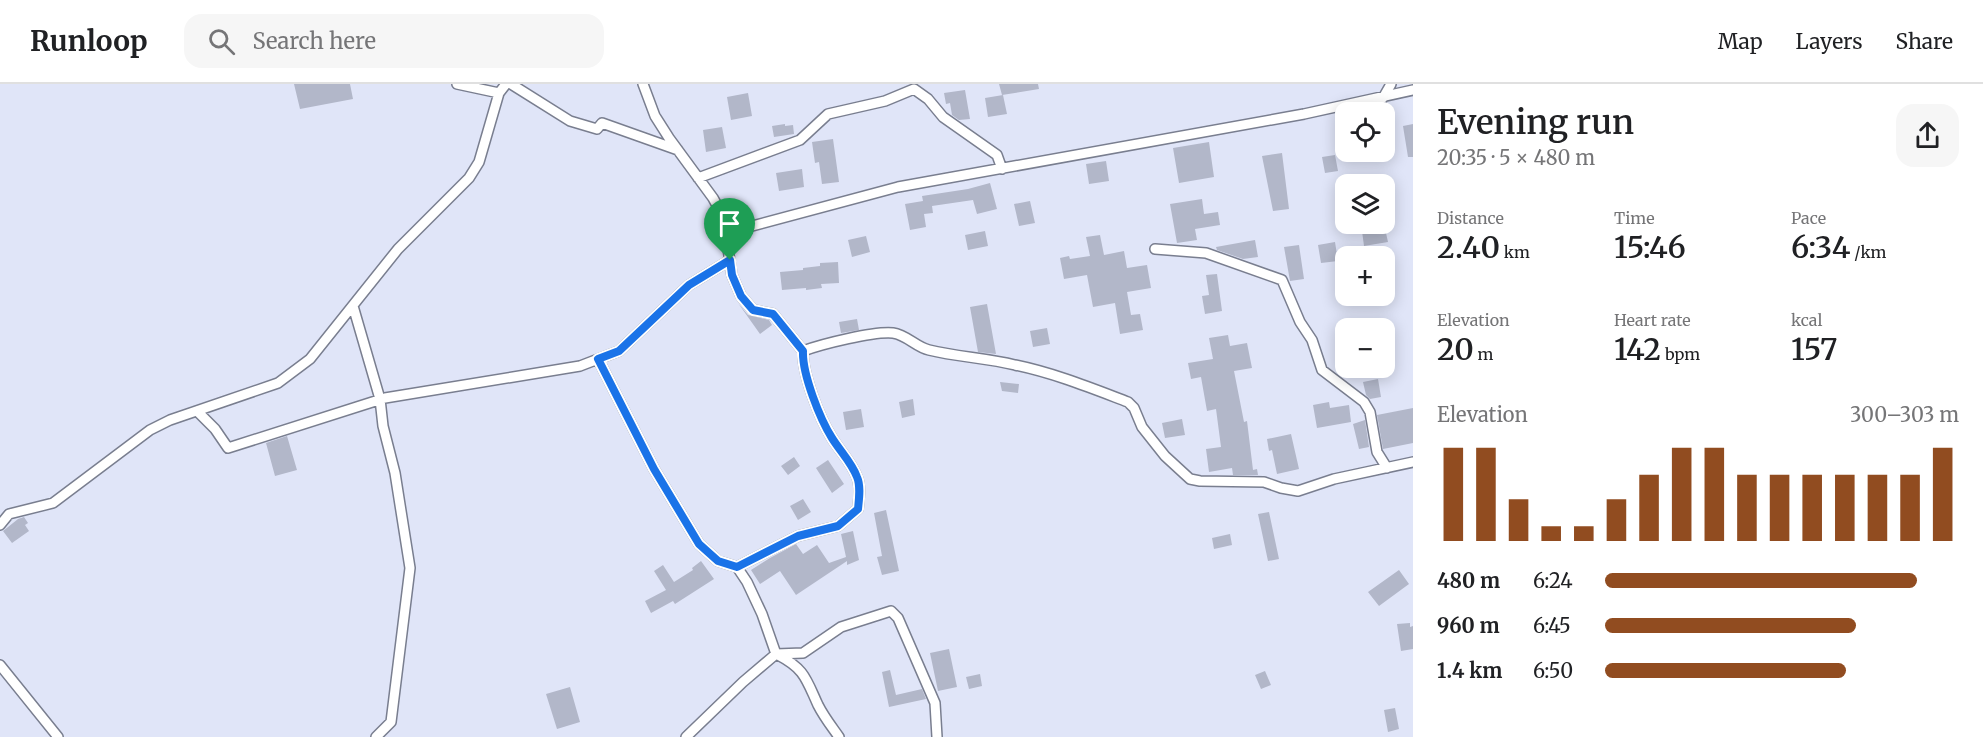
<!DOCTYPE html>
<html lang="en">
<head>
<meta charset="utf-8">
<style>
  :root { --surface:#fff; --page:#f6f6f6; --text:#202124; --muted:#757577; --line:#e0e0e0; --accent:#914c20 }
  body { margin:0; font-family:Merriweather,serif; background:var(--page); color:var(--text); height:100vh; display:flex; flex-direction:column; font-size:22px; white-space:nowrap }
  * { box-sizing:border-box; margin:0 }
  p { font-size:20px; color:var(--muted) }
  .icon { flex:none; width:33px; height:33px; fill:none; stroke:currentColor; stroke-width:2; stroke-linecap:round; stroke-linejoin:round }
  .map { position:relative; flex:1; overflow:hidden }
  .panel { display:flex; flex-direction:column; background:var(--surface); width:570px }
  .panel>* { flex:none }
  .buttons { position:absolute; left:1335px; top:18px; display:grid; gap:12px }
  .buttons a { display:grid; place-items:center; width:60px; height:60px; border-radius:12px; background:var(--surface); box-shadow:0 3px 15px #0003; font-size:30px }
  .pin { position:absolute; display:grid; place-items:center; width:51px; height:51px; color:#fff; margin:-62px -26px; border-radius:50% 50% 50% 0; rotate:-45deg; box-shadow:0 0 6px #0007 }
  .pin .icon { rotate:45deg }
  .round { display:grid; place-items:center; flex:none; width:63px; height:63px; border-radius:18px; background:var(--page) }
  .headline { display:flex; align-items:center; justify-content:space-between; height:102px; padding:0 24px }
  h1 { font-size:33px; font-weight:600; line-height:45px }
  .stats { display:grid; grid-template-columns:repeat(3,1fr); gap:9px; height:102px; padding:6px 24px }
  .stats div { display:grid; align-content:center }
  .stats b { font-size:30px; font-weight:600 }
  .stats small { font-size:16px; font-weight:400 }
  .stats p { font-size:16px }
  .chart { height:168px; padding:12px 24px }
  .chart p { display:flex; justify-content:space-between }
  .chart svg { width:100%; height:108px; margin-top:6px; stroke:var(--accent); stroke-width:6 }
  ul { padding:0 24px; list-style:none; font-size:20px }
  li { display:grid; grid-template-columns:96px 72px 1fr; align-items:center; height:45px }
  li i { height:15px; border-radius:8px; background:var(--accent) }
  header { display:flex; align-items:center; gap:36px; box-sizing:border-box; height:84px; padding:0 30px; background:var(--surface); border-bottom:2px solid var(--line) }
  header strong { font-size:28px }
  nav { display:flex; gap:33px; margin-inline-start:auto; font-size:21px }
  .search { width:420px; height:54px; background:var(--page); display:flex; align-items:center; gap:15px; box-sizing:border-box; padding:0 21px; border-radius:18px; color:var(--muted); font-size:22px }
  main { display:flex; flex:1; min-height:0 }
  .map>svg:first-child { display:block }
  .building { fill:#b2b7c9 }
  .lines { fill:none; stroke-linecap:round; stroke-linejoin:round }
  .street-casing { stroke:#797e8f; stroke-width:12 }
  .street { stroke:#fff; stroke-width:9 }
  .route-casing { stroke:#fff; stroke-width:12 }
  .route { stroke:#1a73e8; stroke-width:8 }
</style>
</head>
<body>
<header>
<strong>Runloop</strong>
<div class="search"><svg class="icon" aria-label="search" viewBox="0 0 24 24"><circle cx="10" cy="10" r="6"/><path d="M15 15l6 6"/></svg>Search here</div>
<nav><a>Map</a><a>Layers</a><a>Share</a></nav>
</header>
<main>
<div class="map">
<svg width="1413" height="653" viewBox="0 0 1413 653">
  <rect width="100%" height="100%" fill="#e0e5f8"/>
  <path class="building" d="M294 0H350L353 15 300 25Z
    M999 0H1038L1039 5 1002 11Z
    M965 6 970 35 959 36 952 31 950 19 946 20 944 9Z
    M748 9 752 32 731 36 727 13Z
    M1003 11 1007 30 988 33 985 14Z
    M785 40V42L793 41 794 50 774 53 772 42Z
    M1413 40V73H1408L1403 42Z
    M722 43 726 64 706 68 703 46Z
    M833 55 839 98 822 100 819 78 815 79 812 58Z
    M1209 58 1214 93 1179 99 1173 64Z
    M1282 69 1289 125 1273 127 1262 72Z
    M1335 71 1338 87 1325 89 1322 73Z
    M1106 77 1109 97 1089 100 1086 80Z
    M802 85 804 103 779 107 776 89Z
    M990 99 997 125 977 130 973 116 932 122 933 129 924 130 926 143 910 146 905 120 923 117 922 112 968 105Z
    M1202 115 1204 130 1218 128 1220 141 1195 145 1197 156 1177 159 1170 120Z
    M1030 117 1035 139 1019 142 1014 120Z
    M1372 140H1384L1388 158 1364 162 1362 147 1373 145Z
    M985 147 988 162 968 166 965 151Z
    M1100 151 1104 171 1124 167 1127 184 1147 181 1151 204 1127 208 1131 231 1140 230 1143 246 1120 250 1115 219 1093 223 1087 191 1064 195 1060 174 1069 172 1070 175 1090 172 1086 153Z
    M866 152 870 168 852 173 848 156Z
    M1255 156 1258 173 1243 175 1217 166 1216 163Z
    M1335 158 1338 177 1321 179 1318 161Z
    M1299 161 1304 195 1290 197 1284 163Z
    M838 178 839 199 821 200 822 204 806 206V204L782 206 780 188 803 186V184L820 182V179Z
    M1217 190 1222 227 1205 230 1202 212 1209 211 1206 191Z
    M738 219 748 231 769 236 772 241 760 250Z
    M987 220 996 270 978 268 970 223Z
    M857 235 859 246 841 249 839 238Z
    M1047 244 1050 260 1033 263 1030 247Z
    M1228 251 1230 262 1247 259 1252 284 1234 287 1244 338 1247 337 1253 386 1257 385 1258 391H1233L1232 384 1209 388 1206 365 1221 363 1216 325 1207 327 1201 293 1191 295 1188 279 1213 275 1209 254Z
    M1378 295 1381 313 1370 315 1366 311 1363 298Z
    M1000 298 1019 300 1018 309 1002 307Z
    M913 315 915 331 902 334 899 318Z
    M1329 318 1330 324 1349 321 1351 338 1317 344 1313 321Z
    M1413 324V359L1383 365 1377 331Z
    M861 325 864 343 846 346 843 328Z
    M1182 335 1185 351 1165 354 1162 339Z
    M1365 336 1369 363 1359 365 1353 340Z
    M1291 350 1299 385 1277 390 1272 366 1269 367 1267 355Z
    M287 352 297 386 275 392 266 359Z
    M794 373 800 382 788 391 781 382Z
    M828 376 844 400 832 409 816 384Z
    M803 415 811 428 798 436 790 422Z
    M886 426 899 487 882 491 877 473 882 472 874 429Z
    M1269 428 1279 475 1268 477 1258 430Z
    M24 433 28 439 25 441 29 447 12 459 3 447 18 435Z
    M853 447 859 476 847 481V477L796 511 780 487 760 500 751 486 770 474 796 460 803 470 817 461 829 479 846 473 841 450Z
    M1230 450 1232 461 1214 465 1212 454Z
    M701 477 714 495 675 520 673 517 651 529 645 517 666 506 654 487 663 481 674 498 693 486 692 484Z
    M1399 486 1409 500 1379 522 1368 508Z
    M1410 539V543L1413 542V565L1401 567 1397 540Z
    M949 565 957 603 938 607 930 569Z
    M890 586 896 611 922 605 926 615 889 623 882 588Z
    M1265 587 1271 601 1261 605 1255 591Z
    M980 590 982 602 969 605 966 593Z
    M570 603 580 638 557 645 546 610Z
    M1395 624 1399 645 1388 648 1384 626Z"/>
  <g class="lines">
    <g class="street-casing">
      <path id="street" d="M457 0 499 9
        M511 0 570 37 597 45 602 39 678 66
        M643 0 655 32 669 54 713 114 723 132 732 191 741 212 753 226 773 230 803 267C802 290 820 335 832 354 840 367 852 379 857 393 861 402 859 415 858 425L838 442 798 452 737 483
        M1383 14 1391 0
        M698 94 800 56 828 30 885 17 914 5 928 15 943 33 997 71 1002 85
        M726 149 898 103 1304 30 1413 6
        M1155 165 1206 169 1282 196 1300 238 1312 256 1322 286 1364 318 1370 328 1377 368 1387 384
        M353 222 380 315 383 342 395 389 410 484 391 638 376 653
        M803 267C822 260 874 247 893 249 907 251 916 263 929 266 958 273 987 274 1015 281 1054 289 1091 304 1128 318L1134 324 1142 343 1165 372 1190 395 1200 397 1264 398 1281 404 1298 407 1334 395 1413 378
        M598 275 654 385 699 460 718 477 737 483 747 498 762 530 776 570 743 598 686 653
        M197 327 215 345 228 364 385 314 580 282 619 267 689 201 730 176
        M0 441 9 430 53 419 150 346 170 336 278 299 310 275 398 165 469 94 479 78 499 9 506 0
        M776 570 803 569 841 543 891 527 898 534 935 619 937 653
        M778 571C805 585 806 595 818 621 824 633 832 643 839 653
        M0 581 58 653"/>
    </g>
    <use href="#street" class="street"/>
  </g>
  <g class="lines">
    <g class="route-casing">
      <path id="route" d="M730 176 732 191 741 212 753 226 773 230 803 267C802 290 820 335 832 354 840 367 852 379 857 393 861 402 859 415 858 425L838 442 798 452 737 483 718 477 699 460 654 385 598 275 619 267 689 201Z"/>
    </g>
    <use href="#route" class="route"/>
  </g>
</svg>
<div class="buttons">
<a><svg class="icon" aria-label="locate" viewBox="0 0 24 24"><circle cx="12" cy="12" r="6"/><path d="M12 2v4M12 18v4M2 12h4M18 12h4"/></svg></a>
<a><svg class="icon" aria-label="layers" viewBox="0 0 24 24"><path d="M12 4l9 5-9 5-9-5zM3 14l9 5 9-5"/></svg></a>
<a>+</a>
<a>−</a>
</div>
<div class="pin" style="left:730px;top:176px;background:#1e9e55"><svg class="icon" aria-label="arrive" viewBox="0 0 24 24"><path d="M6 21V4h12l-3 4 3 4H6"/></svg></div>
</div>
<section class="panel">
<div class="headline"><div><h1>Evening run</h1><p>20:35 · 5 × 480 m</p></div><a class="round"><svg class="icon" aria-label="share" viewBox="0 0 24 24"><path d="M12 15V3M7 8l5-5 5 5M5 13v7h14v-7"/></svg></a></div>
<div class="stats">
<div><p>Distance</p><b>2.40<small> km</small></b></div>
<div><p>Time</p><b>15:46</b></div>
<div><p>Pace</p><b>6:34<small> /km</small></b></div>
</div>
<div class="stats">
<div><p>Elevation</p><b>20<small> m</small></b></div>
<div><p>Heart rate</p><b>142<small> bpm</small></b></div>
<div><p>kcal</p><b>157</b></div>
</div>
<div class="chart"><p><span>Elevation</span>300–303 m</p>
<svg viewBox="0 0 160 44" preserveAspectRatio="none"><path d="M5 44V6M15 44V6M25 44V27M35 44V38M45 44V38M55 44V27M65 44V17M75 44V6M85 44V6M95 44V17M105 44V17M115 44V17M125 44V17M135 44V17M145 44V17M155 44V6"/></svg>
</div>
<ul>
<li><b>480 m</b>6:24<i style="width:88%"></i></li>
<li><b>960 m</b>6:45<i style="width:71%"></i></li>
<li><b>1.4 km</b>6:50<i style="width:68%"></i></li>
</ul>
</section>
</main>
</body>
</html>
